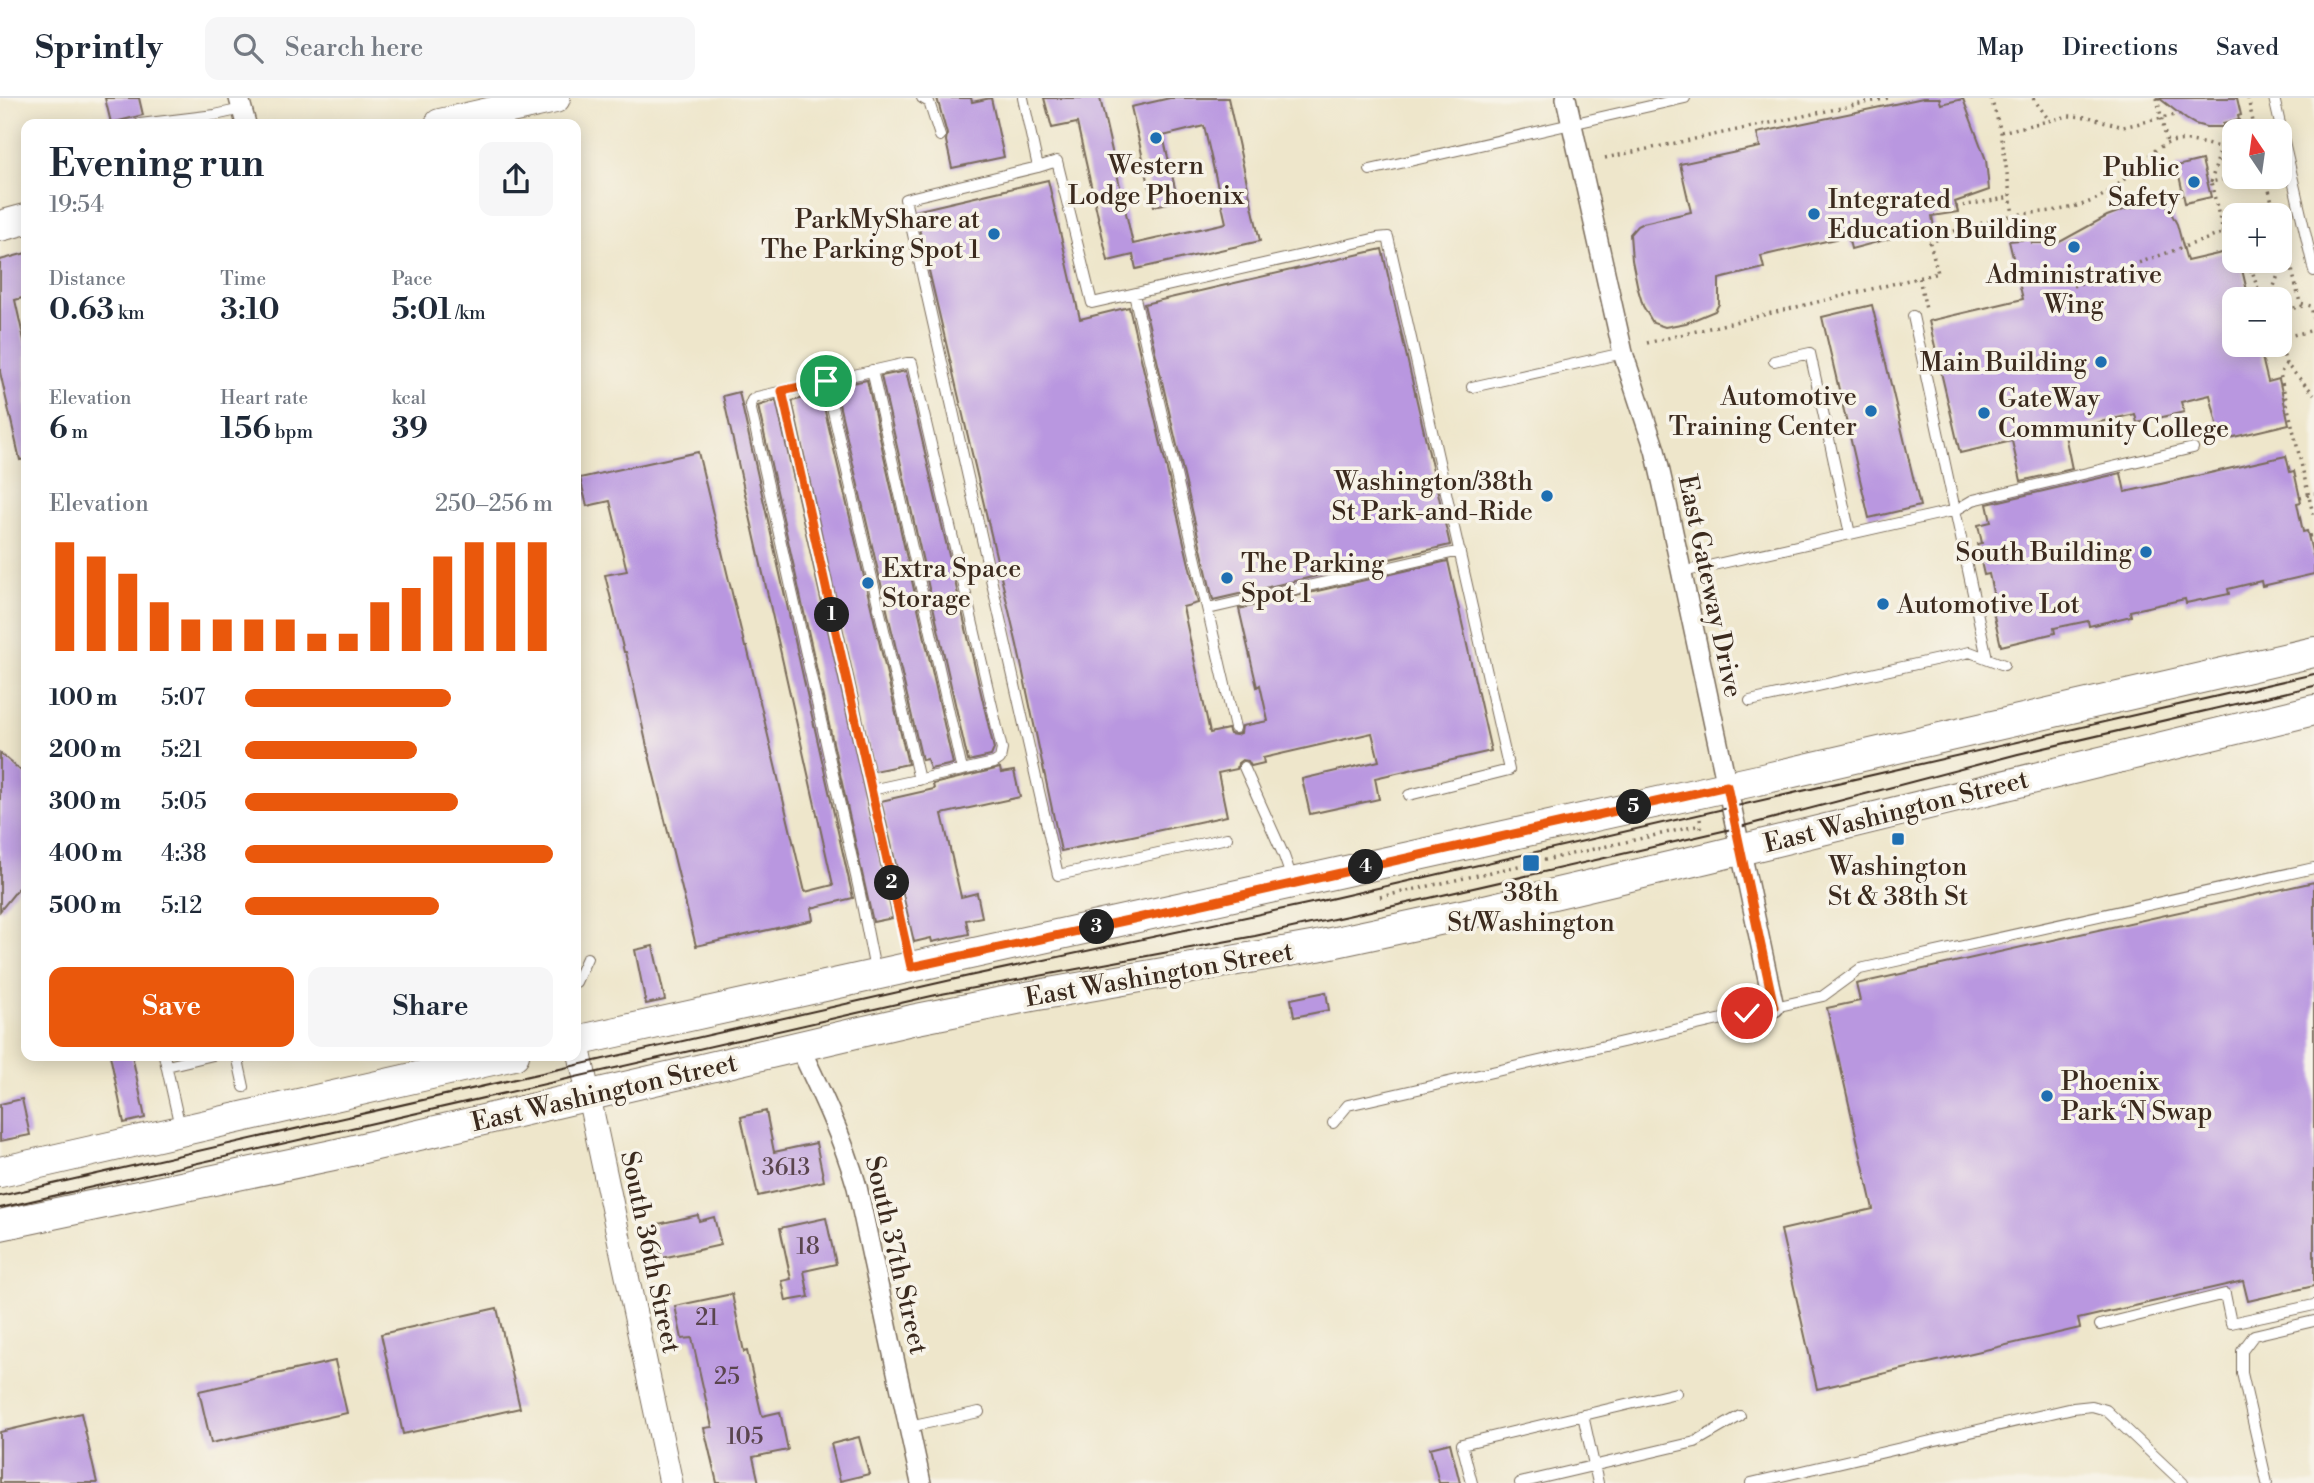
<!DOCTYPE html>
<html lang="en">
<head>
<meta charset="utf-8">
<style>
  :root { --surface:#fff; --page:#f6f6f7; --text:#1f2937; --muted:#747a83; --line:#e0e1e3; --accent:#ea580c }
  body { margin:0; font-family:"Libre Bodoni",serif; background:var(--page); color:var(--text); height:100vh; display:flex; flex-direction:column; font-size:26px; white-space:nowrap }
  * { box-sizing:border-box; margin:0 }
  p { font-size:23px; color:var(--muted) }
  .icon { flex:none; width:38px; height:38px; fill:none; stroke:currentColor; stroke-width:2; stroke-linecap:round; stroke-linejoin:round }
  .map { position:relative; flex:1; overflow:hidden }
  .drawer { position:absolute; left:21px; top:21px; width:560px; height:942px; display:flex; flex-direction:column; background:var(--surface); border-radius:14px; box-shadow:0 4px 18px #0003 }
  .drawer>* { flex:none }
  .needle { width:46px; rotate:347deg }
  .tools { position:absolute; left:2222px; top:21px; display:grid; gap:14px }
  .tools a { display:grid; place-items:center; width:70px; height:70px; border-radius:14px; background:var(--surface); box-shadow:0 4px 18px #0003; font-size:35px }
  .pin { position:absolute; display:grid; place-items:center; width:60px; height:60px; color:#fff; margin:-30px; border:4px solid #fff; border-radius:50%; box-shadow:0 2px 7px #0007 }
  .km { position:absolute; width:35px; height:35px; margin:-18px; border-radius:50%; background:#222; color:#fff; font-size:19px; line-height:35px; text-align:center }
  .round { display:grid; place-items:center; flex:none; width:74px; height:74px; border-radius:14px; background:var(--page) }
  .head { display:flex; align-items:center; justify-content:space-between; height:119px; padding:0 28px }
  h1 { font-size:38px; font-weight:600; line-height:52px }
  .stats { display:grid; grid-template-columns:repeat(3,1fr); gap:10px; height:119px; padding:7px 28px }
  .stats div { display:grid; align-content:center }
  .stats b { font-size:30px; font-weight:600 }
  .stats small { font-size:19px; font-weight:400 }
  .stats p { font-size:19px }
  .chart { height:196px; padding:14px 28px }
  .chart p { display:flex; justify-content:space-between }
  .chart svg { width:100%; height:126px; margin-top:7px; stroke:var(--accent); stroke-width:6 }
  .action { display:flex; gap:14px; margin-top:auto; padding:14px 28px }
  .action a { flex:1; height:80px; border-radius:14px; background:var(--accent); color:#fff; font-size:28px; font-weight:600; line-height:80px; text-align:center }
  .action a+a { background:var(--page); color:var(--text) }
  ul { padding:0 28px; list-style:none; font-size:23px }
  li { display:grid; grid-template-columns:112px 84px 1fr; align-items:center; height:52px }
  li i { height:18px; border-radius:9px; background:var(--accent) }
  header { display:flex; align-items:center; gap:42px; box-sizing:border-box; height:98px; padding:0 35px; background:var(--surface); border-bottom:2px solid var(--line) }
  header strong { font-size:33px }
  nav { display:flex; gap:38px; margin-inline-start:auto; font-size:24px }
  .search { width:490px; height:63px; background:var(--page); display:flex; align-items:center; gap:18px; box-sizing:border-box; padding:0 24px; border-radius:14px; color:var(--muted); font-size:26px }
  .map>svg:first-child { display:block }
  .building { fill:#b997e0 }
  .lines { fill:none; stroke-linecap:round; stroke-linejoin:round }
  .service-casing { stroke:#7a6c5b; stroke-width:12 }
  .minor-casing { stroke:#7a6c5b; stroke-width:22 }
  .tertiary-casing { stroke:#7a6c5b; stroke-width:25 }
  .primary-casing { stroke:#7a6c5b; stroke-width:32 }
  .path { stroke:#7a6c5b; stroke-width:3.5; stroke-dasharray:2 5; stroke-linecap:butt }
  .service { stroke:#fff; stroke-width:10 }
  .minor { stroke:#fff; stroke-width:19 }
  .tertiary { stroke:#fff; stroke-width:23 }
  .primary { stroke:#fff; stroke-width:30 }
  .tram { stroke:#3b2a1e; stroke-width:2 }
  .route-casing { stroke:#fff; stroke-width:14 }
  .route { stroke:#ea580c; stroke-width:9 }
  .poi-dot { fill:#1f6fb2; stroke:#f7f3e8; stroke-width:2.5 }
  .labels { text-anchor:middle; stroke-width:7; stroke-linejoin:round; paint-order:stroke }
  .number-label { font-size:23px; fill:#5a454e }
  .poi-label { font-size:26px; fill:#3b2a1e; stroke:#f7f3e8; text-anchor:end }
  .street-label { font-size:26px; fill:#3b2a1e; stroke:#f7f3e8 }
</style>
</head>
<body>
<header>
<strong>Sprintly</strong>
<div class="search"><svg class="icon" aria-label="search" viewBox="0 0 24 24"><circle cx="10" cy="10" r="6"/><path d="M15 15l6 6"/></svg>Search here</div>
<nav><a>Map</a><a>Directions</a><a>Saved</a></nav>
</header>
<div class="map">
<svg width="2314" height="1385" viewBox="0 0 2314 1385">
  <rect width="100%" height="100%" fill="#f7f3e8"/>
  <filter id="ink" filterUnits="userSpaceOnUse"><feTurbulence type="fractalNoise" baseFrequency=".0143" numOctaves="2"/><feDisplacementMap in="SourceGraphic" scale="14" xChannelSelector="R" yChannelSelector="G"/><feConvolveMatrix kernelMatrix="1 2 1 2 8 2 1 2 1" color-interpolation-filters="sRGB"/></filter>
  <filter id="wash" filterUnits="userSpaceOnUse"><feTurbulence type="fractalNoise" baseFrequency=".00686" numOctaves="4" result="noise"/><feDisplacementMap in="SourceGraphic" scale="28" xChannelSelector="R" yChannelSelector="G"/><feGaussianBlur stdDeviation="1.57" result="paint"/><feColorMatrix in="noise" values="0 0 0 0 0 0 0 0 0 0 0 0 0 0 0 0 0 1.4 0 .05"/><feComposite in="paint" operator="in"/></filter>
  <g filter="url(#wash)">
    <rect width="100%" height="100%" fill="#eee6cb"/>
    <g id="blocks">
      <path class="building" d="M105 0H139L143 17 111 25Z
        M937 0H971L972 4 991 0 1004 59 952 70 946 43 947 36Z
        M1044 0H1100L1133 146 1226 125 1204 28 1163 38 1178 103 1154 108 1131 9 1170 0H1228L1260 143 1136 171 1133 157 1108 163 1077 25 1052 30Z
        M1923 0H1939L1941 6 1963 1 1986 62 1989 92 1955 104 1958 114 1932 118 1934 129 1851 151 1848 138 1761 158 1764 170 1719 181V206L1715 213 1686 225 1665 229 1653 225 1643 208 1638 191 1632 162 1630 136 1637 128 1643 125 1691 114 1680 66 1760 49 1757 35Z
        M2159 0H2237L2241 17 2238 18 2239 22 2223 26V29H2206L2195 26 2186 21Z
        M2202 62 2211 99 2185 105 2177 68Z
        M1048 82 1080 221 1129 209 1198 505 1183 509 1210 635 1228 631 1230 636 1236 637 1241 635 1242 628 1268 623 1260 587 1257 589 1239 511 1448 463 1491 653 1375 680 1379 701 1310 716 1302 681 1379 663 1372 635 1263 660 1264 665 1251 668 1248 663 1242 662 1238 665 1237 671 1218 675 1227 718 1061 753 1017 547 915 113Z
        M2164 102 2177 126 2187 163 2235 152V163H2240L2249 201H2235V247H2259L2268 284 2279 281 2289 326 2221 342 2210 297 2181 304 2184 314 2137 325 2135 316 2064 332 2072 371 2021 383 2012 343 1960 355 1929 223 2023 201 2009 143 2031 141 2032 145H2058L2107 118 2126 111Z
        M1382 151 1450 447 1213 502 1144 206Z
        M26 155V199L15 202 26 251V361L20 362 0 274V162Z
        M1872 207 1920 408 1869 420 1822 219Z
        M906 273 994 651 991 658 968 663 881 278Z
        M867 282 953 666 930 671 927 661 922 662 836 293 842 291V287Z
        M739 294 853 800 811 810 813 822 696 848 648 653 626 554H624L605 477 627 473 610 403 587 408 580 380 698 354 745 549H747L805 794 833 787 723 298Z
        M821 296 908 666 874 673 792 303Z
        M776 302 893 820 873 824 758 308Z
        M2286 358 2290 374 2294 373 2301 404 2297 405 2303 434 2307 433 2314 462V476L2262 488 2261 483 2228 491 2229 496 2186 505 2185 501 2130 513 2131 518 2089 528 2088 523 2054 530 2055 535 2001 548 1991 505 1995 504 1989 476 1984 477 1977 446 1982 445 1978 427 1991 424 1987 406 2121 375 2125 394Z
        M0 655 26 677V781L0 813Z
        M1000 670 1001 675 1014 673 1020 699 942 716 961 799 977 795 982 819 966 822 969 836 932 844 931 840 914 844 881 703 934 691 933 686Z
        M2314 784V1188L2248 1203 2243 1183 2078 1221 2080 1230 1817 1291 1781 1132 1873 1111 1827 910 1860 903 1856 886Z
        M653 848 665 902 646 906 635 852Z
        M1326 894 1329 912 1294 919 1291 901Z
        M110 957H132L145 1020 124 1025Z
        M22 1001 30 1037 0 1043V1006Z
        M766 1013 774 1054 816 1045 824 1083 758 1098 741 1019Z
        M698 1117 699 1123 714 1119 721 1147 662 1160 654 1127Z
        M826 1120 836 1166 804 1173 809 1199 786 1203 782 1183 791 1181 780 1130Z
        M732 1196 744 1254 747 1253 762 1318 780 1314 788 1352 753 1359 759 1385H717L704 1330 712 1329 692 1240 682 1241 675 1208Z
        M497 1210 520 1310 403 1336 381 1236Z
        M335 1263 347 1315 211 1345 199 1293Z
        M81 1315 97 1385H0V1334Z
        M859 1339 869 1376 840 1383 831 1346Z
        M1450 1345 1460 1385H1439L1430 1350Z"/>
    </g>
  </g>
  <g filter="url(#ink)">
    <use href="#blocks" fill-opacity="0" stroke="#7a6c5b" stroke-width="2"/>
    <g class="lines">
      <g class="service-casing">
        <path id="service" d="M922 0 929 4 940 38
          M1023 0 1038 69 905 101 1058 777 1227 740
          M2274 0 2314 173
          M140 26 215 17 242 11
          M1038 69 1057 63 1092 205 1377 140 1388 139 1509 672 1409 697
          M1370 72 1685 0
          M1134 196 1235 630
          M1913 218 1987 560
          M1774 263 1810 255 1850 436
          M872 272 962 672
          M826 283 919 682
          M1472 289 1623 255
          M782 293 871 692 994 665 1000 661 1002 651 912 265H907L757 299 752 302 750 307 860 796 875 872
          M1682 474 1956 412 1973 402 2193 350
          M1208 511 1460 453
          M1750 603 1970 554 2004 567
          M1244 669 1284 758 1292 781
          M871 692 911 866
          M576 884 587 860
          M164 957 180 1029
          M237 957 244 989
          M167 968 213 957
          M1333 1025 1348 1007 1823 898 1860 871 2314 770
          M2100 1227 2225 1196 2231 1225 2314 1207
          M1583 1317 1598 1385
          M909 1329 979 1314
          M1472 1385 1462 1346 1676 1295
          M1520 1385 1695 1344 1740 1318
          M1751 1385 2073 1310 2092 1308 2106 1312 2183 1385
          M2267 1385 2242 1275V1253L2254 1237 2314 1223"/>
      </g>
      <g class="minor-casing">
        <path id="minor" d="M239 0 246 26
          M1566 0 1623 255 1655 352 1663 387 1774 909
          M799 948C821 994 843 1040 857 1089L921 1385"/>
      </g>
      <g class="tertiary-casing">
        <path id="tertiary" d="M577 943 671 1385"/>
      </g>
      <g class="primary-casing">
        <path id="primary" d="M440 26 555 0
          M0 128 26 121
          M576 943 1758 682 2314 554
          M0 1074 514 957
          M0 1127 333 1057 912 922 1032 898 1317 848 1485 812 1707 760 2314 612"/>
      </g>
      <path class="path" d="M1991 0 2001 34 2013 117C2055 112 2086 114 2120 85 2133 74 2151 52 2166 46 2189 36 2210 51 2235 50
        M2033 0 2049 22
        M2157 0 2167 45
        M2248 0 2255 33
        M1939 1 1941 0
        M2001 34 2069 18 2089 19 2123 29 2179 16
        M1605 60 1888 0
        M2266 79 2275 117
        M2211 84 2221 50
        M1956 109 2011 99
        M2223 135 2211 84 2235 79
        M2280 141 2283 153 2289 159 2300 205 2311 208 2314 222
        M2243 163 2246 173 2252 172
        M1919 180 1926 211
        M2073 188 2235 131
        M2271 197 2257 189 2252 172 2282 165
        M2272 201 2271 197 2285 157
        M2280 213 2303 208
        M2280 240 2314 232
        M2280 244 2286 266 2314 296
        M1647 245 1938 175 1930 145 1959 131 2013 117
        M2286 266 2280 276 2314 420
        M2300 399 2314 396
        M2309 438 2314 437
        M1700 721 1702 733
        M1380 799 1701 727"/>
      <use href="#service" class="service"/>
      <use href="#minor" class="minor"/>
      <use href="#tertiary" class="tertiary"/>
      <use href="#primary" class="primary"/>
      <path class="tram" d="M0 1098 969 878 1321 803 2314 576
        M0 1110 936 897 1255 838 1412 804 1736 730 2018 656 2314 588"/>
    </g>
  </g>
  <g class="lines" filter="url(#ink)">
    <g class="route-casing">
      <path id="route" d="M826 283 782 293 911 869 1207 805 1727 688 1774 909 1747 915"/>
    </g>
    <use href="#route" class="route"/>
  </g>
  <g class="poi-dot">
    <circle cx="1156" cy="40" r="7"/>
    <circle cx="2194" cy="84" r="7"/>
    <circle cx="1814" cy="116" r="7"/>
    <circle cx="994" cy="136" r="7"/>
    <circle cx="2074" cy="149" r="7"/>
    <circle cx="2101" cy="264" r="7"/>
    <circle cx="1871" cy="313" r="7"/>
    <circle cx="1984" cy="315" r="7"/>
    <circle cx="1547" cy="398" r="7"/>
    <circle cx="2146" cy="454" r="7"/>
    <circle cx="1227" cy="480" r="7"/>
    <circle cx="868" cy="485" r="7"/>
    <circle cx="1883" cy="506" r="7"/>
    <rect x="1891" y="734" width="14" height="14" rx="3.5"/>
    <rect x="1522" y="756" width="18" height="18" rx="3.5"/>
    <circle cx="2047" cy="998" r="7"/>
  </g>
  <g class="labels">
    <g class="number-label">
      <text x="786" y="1077">3613</text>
      <text x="808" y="1156">18</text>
      <text x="707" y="1227">21</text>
      <text x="727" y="1286">25</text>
      <text x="745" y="1346">105</text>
    </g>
    <g class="poi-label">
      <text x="1156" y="76" text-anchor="middle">Western<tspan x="1156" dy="30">Lodge Phoenix</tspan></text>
      <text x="2180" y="78">Public<tspan x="2180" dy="30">Safety</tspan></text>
      <text x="1828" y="110" text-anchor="start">Integrated<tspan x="1828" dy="30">Education Building</tspan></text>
      <text x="980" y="130">ParkMyShare at<tspan x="980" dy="30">The Parking Spot 1</tspan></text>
      <text x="2074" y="185" text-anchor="middle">Administrative<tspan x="2074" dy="30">Wing</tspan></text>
      <text x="2087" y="273">Main Building</text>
      <text x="1857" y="307">Automotive<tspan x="1857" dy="30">Training Center</tspan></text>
      <text x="1998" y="309" text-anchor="start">GateWay<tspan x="1998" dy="30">Community College</tspan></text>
      <text x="1533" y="392">Washington/38th<tspan x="1533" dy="30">St Park-and-Ride</tspan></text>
      <text x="2132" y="463">South Building</text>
      <text x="1241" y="474" text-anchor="start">The Parking<tspan x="1241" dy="30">Spot 1</tspan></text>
      <text x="882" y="479" text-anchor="start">Extra Space<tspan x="882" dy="30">Storage</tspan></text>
      <text x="1897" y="515" text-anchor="start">Automotive Lot</text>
      <text x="1898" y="777" text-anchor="middle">Washington<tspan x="1898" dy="30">St &amp; 38th St</tspan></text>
      <text x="1531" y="803" text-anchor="middle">38th<tspan x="1531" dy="30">St/Washington</tspan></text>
      <text x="2061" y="992" text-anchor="start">Phoenix<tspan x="2061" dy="30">Park ‘N Swap</tspan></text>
    </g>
    <g class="street-label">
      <text transform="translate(1711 488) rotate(78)" y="9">East Gateway Drive</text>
      <text transform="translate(1896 713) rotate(-14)" y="9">East Washington Street</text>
      <text transform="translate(1159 876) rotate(-10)" y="9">East Washington Street</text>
      <text transform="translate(604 994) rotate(-13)" y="9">East Washington Street</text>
      <text transform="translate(651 1154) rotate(78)" y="9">South 36th Street</text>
      <text transform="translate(897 1157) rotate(77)" y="9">South 37th Street</text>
    </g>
  </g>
</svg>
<div class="tools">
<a><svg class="needle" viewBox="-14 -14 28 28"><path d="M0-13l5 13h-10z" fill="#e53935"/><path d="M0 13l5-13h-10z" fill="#747a83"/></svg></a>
<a>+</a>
<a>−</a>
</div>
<div class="pin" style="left:826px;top:283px;background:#1e9e55"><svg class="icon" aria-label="arrive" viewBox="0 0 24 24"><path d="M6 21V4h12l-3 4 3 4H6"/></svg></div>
<div class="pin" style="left:1747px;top:915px;background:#d93025"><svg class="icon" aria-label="check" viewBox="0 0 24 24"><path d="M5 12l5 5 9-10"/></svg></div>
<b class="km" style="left:832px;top:517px">1</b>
<b class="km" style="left:892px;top:785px">2</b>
<b class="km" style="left:1097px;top:829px">3</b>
<b class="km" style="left:1366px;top:769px">4</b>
<b class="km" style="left:1634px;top:709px">5</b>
<section class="drawer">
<div class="head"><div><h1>Evening run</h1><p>19:54</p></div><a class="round"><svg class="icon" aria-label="share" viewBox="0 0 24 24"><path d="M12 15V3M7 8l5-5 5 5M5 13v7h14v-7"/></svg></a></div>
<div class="stats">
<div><p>Distance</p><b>0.63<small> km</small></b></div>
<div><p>Time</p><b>3:10</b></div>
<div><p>Pace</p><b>5:01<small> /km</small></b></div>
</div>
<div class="stats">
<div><p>Elevation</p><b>6<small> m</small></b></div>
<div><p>Heart rate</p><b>156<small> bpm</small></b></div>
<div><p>kcal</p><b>39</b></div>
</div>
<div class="chart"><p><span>Elevation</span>250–256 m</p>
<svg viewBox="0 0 160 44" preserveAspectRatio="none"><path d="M5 44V6M15 44V11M25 44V17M35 44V27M45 44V33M55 44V33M65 44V33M75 44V33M85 44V38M95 44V38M105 44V27M115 44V22M125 44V11M135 44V6M145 44V6M155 44V6"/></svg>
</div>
<ul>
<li><b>100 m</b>5:07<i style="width:67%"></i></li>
<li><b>200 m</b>5:21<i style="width:56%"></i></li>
<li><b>300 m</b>5:05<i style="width:69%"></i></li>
<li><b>400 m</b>4:38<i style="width:100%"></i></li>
<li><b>500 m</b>5:12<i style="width:63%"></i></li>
</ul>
<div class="action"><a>Save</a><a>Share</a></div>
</section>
</div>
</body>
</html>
